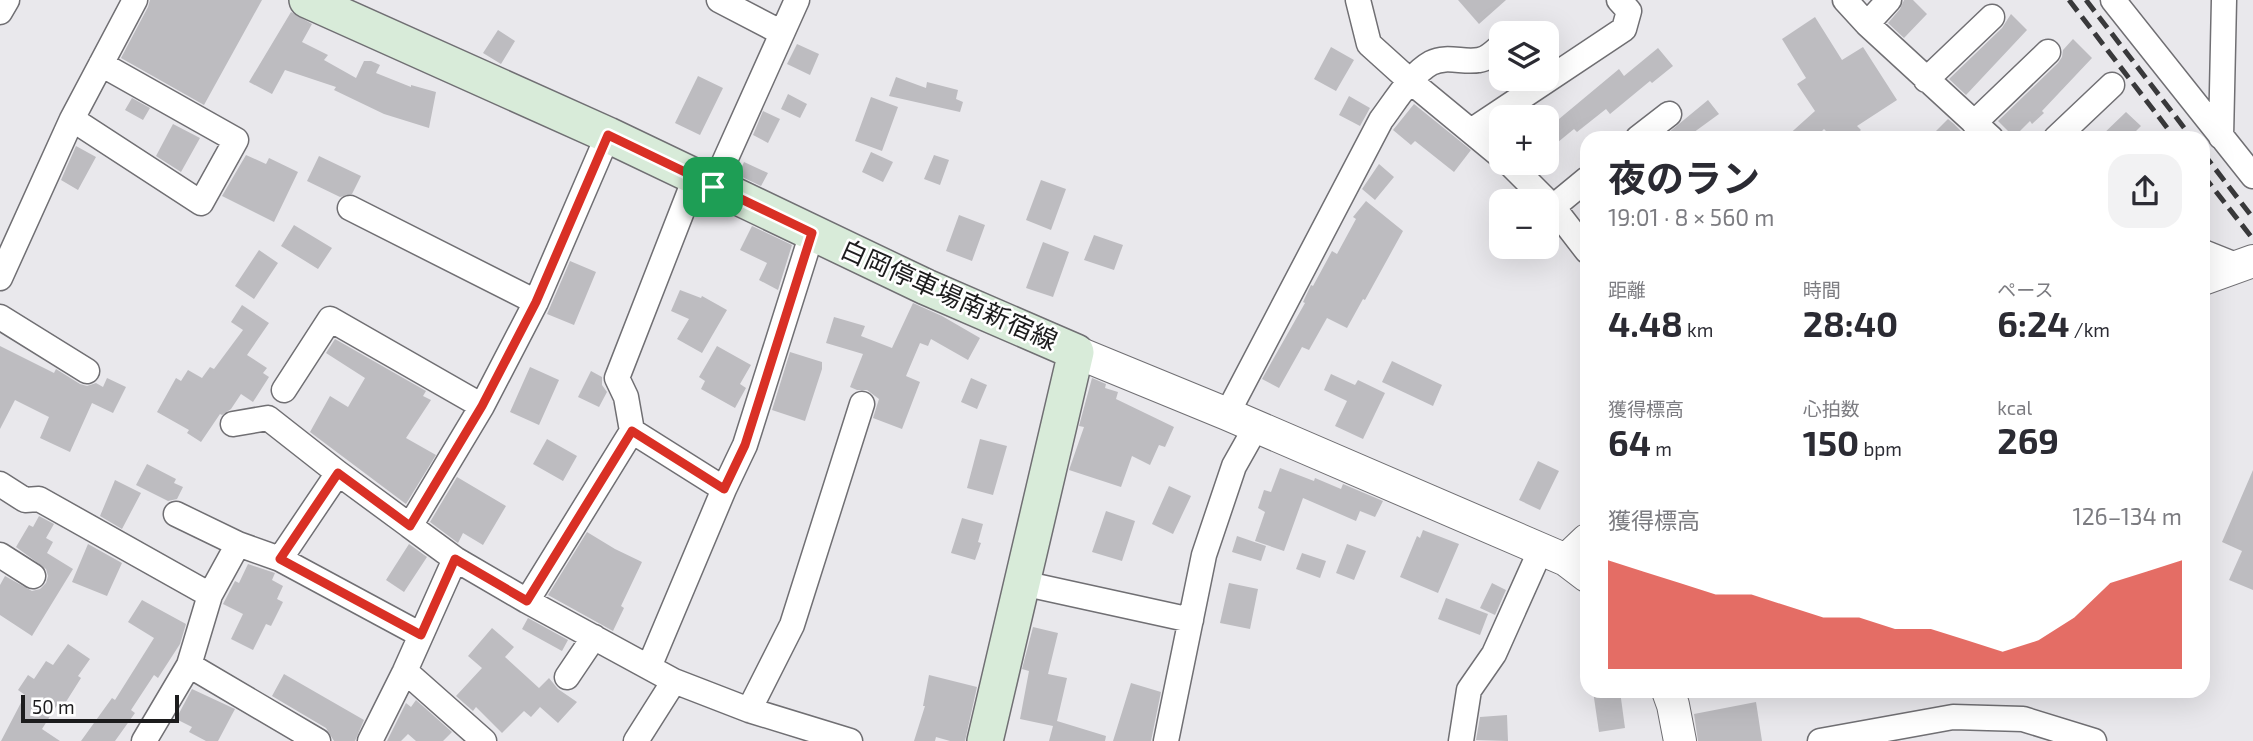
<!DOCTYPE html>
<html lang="ja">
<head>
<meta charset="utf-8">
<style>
  :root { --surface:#fff; --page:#f2f2f3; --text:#2b2b33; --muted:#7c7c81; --accent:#d93025 }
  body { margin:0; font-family:"Exo 2","Noto Sans JP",sans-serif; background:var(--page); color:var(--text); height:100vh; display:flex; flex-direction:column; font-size:26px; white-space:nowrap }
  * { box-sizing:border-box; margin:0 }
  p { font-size:23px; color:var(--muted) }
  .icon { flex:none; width:38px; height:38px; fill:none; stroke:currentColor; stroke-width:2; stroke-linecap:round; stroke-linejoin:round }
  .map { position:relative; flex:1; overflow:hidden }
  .sheet { position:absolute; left:1580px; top:131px; width:630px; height:567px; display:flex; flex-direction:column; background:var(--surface); border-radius:21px; box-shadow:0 7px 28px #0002 }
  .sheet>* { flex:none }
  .tools { position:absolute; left:1489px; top:21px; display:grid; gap:14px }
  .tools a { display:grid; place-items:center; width:70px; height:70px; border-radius:14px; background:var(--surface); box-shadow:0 7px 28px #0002; font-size:35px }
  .scale { position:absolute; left:21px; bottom:18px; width:158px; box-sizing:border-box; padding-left:7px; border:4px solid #1c1c1d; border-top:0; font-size:19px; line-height:24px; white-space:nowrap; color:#1c1c1d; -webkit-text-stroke:5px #fff; paint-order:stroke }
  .pin { position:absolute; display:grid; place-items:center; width:60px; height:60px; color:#fff; margin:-30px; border-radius:14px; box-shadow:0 4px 10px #0006 }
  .round { display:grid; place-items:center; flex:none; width:74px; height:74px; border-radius:21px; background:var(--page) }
  .headline { display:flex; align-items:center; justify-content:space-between; height:119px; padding:0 28px }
  h1 { font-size:38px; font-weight:700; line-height:52px }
  .metrics { display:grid; grid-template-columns:repeat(3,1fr); gap:10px; height:119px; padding:7px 28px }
  .metrics div { display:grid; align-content:center }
  .metrics b { font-size:35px; font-weight:700 }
  .metrics small { font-size:19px; font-weight:400 }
  .metrics p { font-size:19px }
  .chart { height:196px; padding:14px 28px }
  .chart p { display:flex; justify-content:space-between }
  .chart svg { width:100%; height:126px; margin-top:7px; fill:var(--accent); opacity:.7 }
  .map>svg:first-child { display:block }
  .building { fill:#bdbcc0 }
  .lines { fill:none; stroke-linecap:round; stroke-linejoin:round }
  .minor-casing { stroke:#706f73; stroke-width:27 }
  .tertiary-casing { stroke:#706f73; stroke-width:34 }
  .secondary-casing { stroke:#706f73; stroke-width:38 }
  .minor { stroke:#fff; stroke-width:24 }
  .tertiary { stroke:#fff; stroke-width:32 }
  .secondary { stroke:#d8ebd9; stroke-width:35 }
  .rail { stroke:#39393b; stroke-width:5; stroke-dasharray:14 7; stroke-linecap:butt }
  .route-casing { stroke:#fff; stroke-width:14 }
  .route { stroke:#d93025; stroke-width:9 }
  .labels { text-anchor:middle; stroke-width:5; stroke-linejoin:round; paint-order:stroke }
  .street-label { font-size:26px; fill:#1c1c1d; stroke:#fff }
</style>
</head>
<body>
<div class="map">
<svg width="2253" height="741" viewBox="0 0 2253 741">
  <rect width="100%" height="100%" fill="#e9e8ec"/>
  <path class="building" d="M150 0H262L204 105 121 58 148 7Z
    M1458 0H1506L1479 24Z
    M1904 0H1913L1927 14 1904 38 1888 23 1900 9Z
    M291 12 312 24 302 42 328 55 324 60 356 78 364 61H371L380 65 376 73 411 87V85L436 92 429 128 384 114 334 90 336 87 285 70 272 94 249 82Z
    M2011 14 2027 30 1966 95 1949 79 2002 28Z
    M1815 17 1842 60 1863 47 1897 100 1857 126 1861 130 1852 138H1833L1824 129 1815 138H1785L1815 111 1797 84 1806 78 1782 39Z
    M498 30 515 41 501 64 483 53Z
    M2073 39 2092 58 2042 111 2044 113 2032 124 2030 121 2014 137 1998 121 2058 63 2062 57 2063 50Z
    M797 44 819 54 810 75 787 64Z
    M1331 47 1354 60 1336 91 1314 79Z
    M1658 48 1673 66 1652 83 1650 81 1610 114 1606 109 1577 132 1574 129 1547 151V129L1619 69 1624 76Z
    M698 76 723 88 700 135 675 123Z
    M896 77 926 88 927 82 958 90 956 99 963 102 960 112 889 96Z
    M788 94 807 104 800 118 781 109Z
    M1349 96 1370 108 1360 126 1339 115Z
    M871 97 898 107 882 151 855 141Z
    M132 98 150 108 143 120 125 110Z
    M1708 100 1719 114 1686 138H1662Z
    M1414 104 1471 150 1454 172 1415 141 1411 145 1393 130Z
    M763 111 780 119 768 143 753 135Z
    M2126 112 2141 126 2129 138H2099Z
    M1948 119 1954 124 1968 138H1929Z
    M173 124 200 138 181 172 156 156Z
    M76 146 96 157 78 190 61 180Z
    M871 152 893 162 883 182 862 172Z
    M246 155 266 164 269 158 298 172 274 222 222 196Z
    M934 155 949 160 940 185 924 179Z
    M319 156 361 176 352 194 340 197 307 181Z
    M744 162 768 173 761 186 738 175Z
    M1379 164 1394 177 1375 200 1362 189Z
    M1041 180 1066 189 1051 230 1026 220Z
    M1366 201 1403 231 1365 300 1363 299 1347 328 1327 318 1309 350 1302 347 1279 388 1262 379 1305 303 1303 302 1311 285 1313 286 1332 251 1337 254 1356 219 1353 217Z
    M959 215 985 225 972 261 946 251Z
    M294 225 332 248 318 269 281 246Z
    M752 226 792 245 778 290 759 280 767 263 740 250Z
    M1094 235 1123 245 1114 270 1084 260Z
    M1043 242 1069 252 1053 297 1026 288Z
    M259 250 278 263 254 299 235 286Z
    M570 261 596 272 574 325 547 314Z
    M680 290 701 298 702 296 727 310 702 353 677 339 689 319 671 311Z
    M913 303 942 316 980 338 968 360 931 339 928 346 920 343 906 376 920 382 902 429 873 418 879 399 867 390H857L850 387 863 354 826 343 834 317 865 326 861 336 892 348Z
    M242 305 269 323 247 355 267 368 263 373 269 377 253 402 241 394 231 409 222 415 220 414 201 442 187 433 189 430 157 412 176 378 181 381 188 370 202 378 210 367 214 369 243 330 231 322Z
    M335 339 426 391 423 396 431 400 406 438 436 455 406 504 310 432 330 396 348 407 365 378 326 353Z
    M0 346 54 373 56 369 80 384 87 386 96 383 103 387 107 378 126 387 113 413 92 403 70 452 40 438 49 417 15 400 0 429Z
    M717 346 751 365 740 384 746 388 735 408 701 389 705 381 699 377Z
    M790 352 822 362V369L805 421 772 410Z
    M1392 361 1442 385 1433 406 1382 382Z
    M530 367 559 380 539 425 510 412Z
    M591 371 602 377V385L607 392 599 407 578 397Z
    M1331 374 1355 385 1358 380 1385 393 1363 439 1335 426 1347 401 1324 390Z
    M971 378 987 385 977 409 961 402Z
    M1092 378 1106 384 1105 388 1118 392 1116 399 1174 427 1165 447 1159 445 1150 465 1132 456 1121 487 1069 470 1084 427 1079 426Z
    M547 439 577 456 563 481 533 464Z
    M980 439 1007 446 993 495 967 488Z
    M1538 461 1559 471 1540 510 1519 500Z
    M147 464 176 479 174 483 183 487 177 499 168 501 136 485Z
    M1280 468 1314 481 1315 478 1341 489 1343 484 1383 501 1375 517 1360 511 1356 521 1303 498 1284 551 1255 541 1265 512 1258 508 1264 490 1271 492Z
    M2253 470V590L2229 580 2242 551 2222 542Z
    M457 477 506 506 483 545 463 533 458 543 430 522Z
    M115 480 141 493 122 529 100 516Z
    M1169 486 1191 496 1173 534 1152 524Z
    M1106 511 1135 521 1122 561 1092 552Z
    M39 516 54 524 46 538 53 542 47 553 73 569 32 636 0 615V585L5 576 32 591 40 589 46 583 48 576 46 569 16 547 29 525 33 527Z
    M962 518 983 524 978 542 981 543 975 560 951 553Z
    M1423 530 1459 544 1438 593 1400 577 1417 536 1420 538Z
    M587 532 615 549 642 562 621 606 624 608 613 631 548 595Z
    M1237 536 1266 546 1261 561 1232 552Z
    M88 544 122 563 107 596 72 582Z
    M409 544 427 557 404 592 386 580Z
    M1347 544 1366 551 1354 580 1336 573Z
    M1302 553 1326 561 1320 578 1296 569Z
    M248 564 275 573 272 580 283 586 277 599 283 602 271 626 266 624 253 650 231 639 243 614 223 604 235 581 239 583Z
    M1229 583 1258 589 1250 629 1220 623Z
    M1492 583 1506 590 1495 615 1480 608Z
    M1446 598 1488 614 1480 635 1438 619Z
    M142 600 186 624 180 644 158 678 154 675 131 710 135 713 115 741H81L112 698 115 700 154 638 128 622Z
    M528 618 568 640 562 651 522 629Z
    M1033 627 1058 633 1048 674 1067 678 1057 721 1106 736 1105 741H1049L1053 726 1020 719 1029 671 1022 669Z
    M492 628 514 647 505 657 539 688 549 678 558 689 577 702 558 723 540 707 531 717 524 711 502 733 476 707 473 711 456 696 482 668 468 656Z
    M68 644 90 659 78 676 81 678 64 705 59 702 42 729 60 741H1L25 695 18 690 28 675 34 679 46 661 53 665Z
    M284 674 364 720 355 741H334L326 728 272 696Z
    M929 675 977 687 965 741H950L936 737 935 741H914L925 706H923Z
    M1131 683 1161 692 1151 741H1113Z
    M192 689 235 709 218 741H206L189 732 192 727 176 719Z
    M1593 691H1620L1625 728 1599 732Z
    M416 700 452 732 443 741H416L408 734 401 741H387L406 703 411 707Z
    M1756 702 1762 741H1698L1694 714Z
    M1507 715 1508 741 1476 740 1480 717Z"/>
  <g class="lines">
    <g class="minor-casing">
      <path id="minor" d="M719 0 782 33
        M1358 0 1369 44 1410 81 1502 157
        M1845 0 1867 24 1991 138
        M2113 0 2253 176
        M0 12 7 0
        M1867 24 1889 0
        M1926 80 1992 17
        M72 119 201 203 236 140 101 64
        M1974 123 2048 52
        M1471 131 1624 29 1629 11 1619 0
        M2221 137 2224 0
        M1638 138 1669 114
        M2056 138 2112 85
        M1509 163 1553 207 1587 251
        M713 187 797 0
        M1553 207 1587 179
        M350 208 536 302
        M2203 252 2238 266
        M0 278 72 119 135 0
        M0 317 87 371
        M284 390 330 319 482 406
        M1227 414 1381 120C1394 103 1411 74 1431 63 1447 55 1463 63 1479 60 1488 59 1495 51 1502 45
        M233 424 268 418 338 473
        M632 431 724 489
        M0 484 25 500 39 499 210 595
        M176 514 238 544
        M0 555 33 576
        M280 559 421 635
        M455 559 527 601 674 681 749 710 850 741
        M1022 583 1191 620
        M527 601 632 431 626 397 617 378 695 178
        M189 665 318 741
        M649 667 724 489 745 445 812 233
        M405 671 484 741
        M567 677 594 637
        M749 710 792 625 862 404
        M144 741 189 665 210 595 238 544 280 559 338 473 410 526
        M370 741 405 671 455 559 410 526 482 406 536 302 608 135
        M636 741 674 681
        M1166 741 1204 555 1234 466 1256 427
        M1461 741 1469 690 1494 654 1541 549
        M1820 741 1953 717 2023 719 2094 741"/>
    </g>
    <g class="tertiary-casing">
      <path id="tertiary" d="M2203 279 2253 261
        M1076 352 1227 414 1566 560 1587 576
        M1566 560 1587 540
        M1668 691 1673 705 1680 741"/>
    </g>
    <g class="secondary-casing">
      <path id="secondary" d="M307 0 608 135 926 287 1076 352 985 741"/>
    </g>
    <use href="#minor" class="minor"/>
    <use href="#tertiary" class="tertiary"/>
    <use href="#secondary" class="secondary"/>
    <path class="rail" d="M2069 0 2175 138
      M2086 0 2192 138
      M2203 153 2253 218
      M2203 175 2253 239"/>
  </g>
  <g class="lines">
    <g class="route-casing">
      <path id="route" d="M608 135 812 233 745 445 724 489 632 431 527 601 455 559 421 635 280 559 338 473 410 526 482 406 536 302Z"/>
    </g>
    <use href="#route" class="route"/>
  </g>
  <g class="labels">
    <g class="street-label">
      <text transform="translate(949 295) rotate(24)" y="9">白岡停車場南新宿線</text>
    </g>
  </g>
</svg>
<div class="tools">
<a><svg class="icon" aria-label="layers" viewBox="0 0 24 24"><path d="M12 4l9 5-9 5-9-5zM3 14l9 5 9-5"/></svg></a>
<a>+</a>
<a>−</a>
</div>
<div class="scale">50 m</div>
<div class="pin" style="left:713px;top:187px;background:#1e9e55"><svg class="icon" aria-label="arrive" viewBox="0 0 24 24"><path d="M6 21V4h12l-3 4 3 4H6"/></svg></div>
<section class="sheet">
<div class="headline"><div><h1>夜のラン</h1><p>19:01 · 8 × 560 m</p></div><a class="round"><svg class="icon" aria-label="share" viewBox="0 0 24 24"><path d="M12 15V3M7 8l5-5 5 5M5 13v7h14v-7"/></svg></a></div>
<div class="metrics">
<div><p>距離</p><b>4.48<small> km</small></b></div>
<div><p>時間</p><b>28:40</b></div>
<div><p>ペース</p><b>6:24<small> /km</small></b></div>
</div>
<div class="metrics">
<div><p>獲得標高</p><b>64<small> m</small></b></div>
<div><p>心拍数</p><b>150<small> bpm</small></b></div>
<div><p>kcal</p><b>269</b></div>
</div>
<div class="chart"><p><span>獲得標高</span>126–134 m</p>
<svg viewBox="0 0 160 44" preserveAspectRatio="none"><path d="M0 44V6L10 10L20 14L30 18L40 18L50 22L60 26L70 26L80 30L90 30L100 34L110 38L120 34L130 26L140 14L150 10L160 6V44z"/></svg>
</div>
</section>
</div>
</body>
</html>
